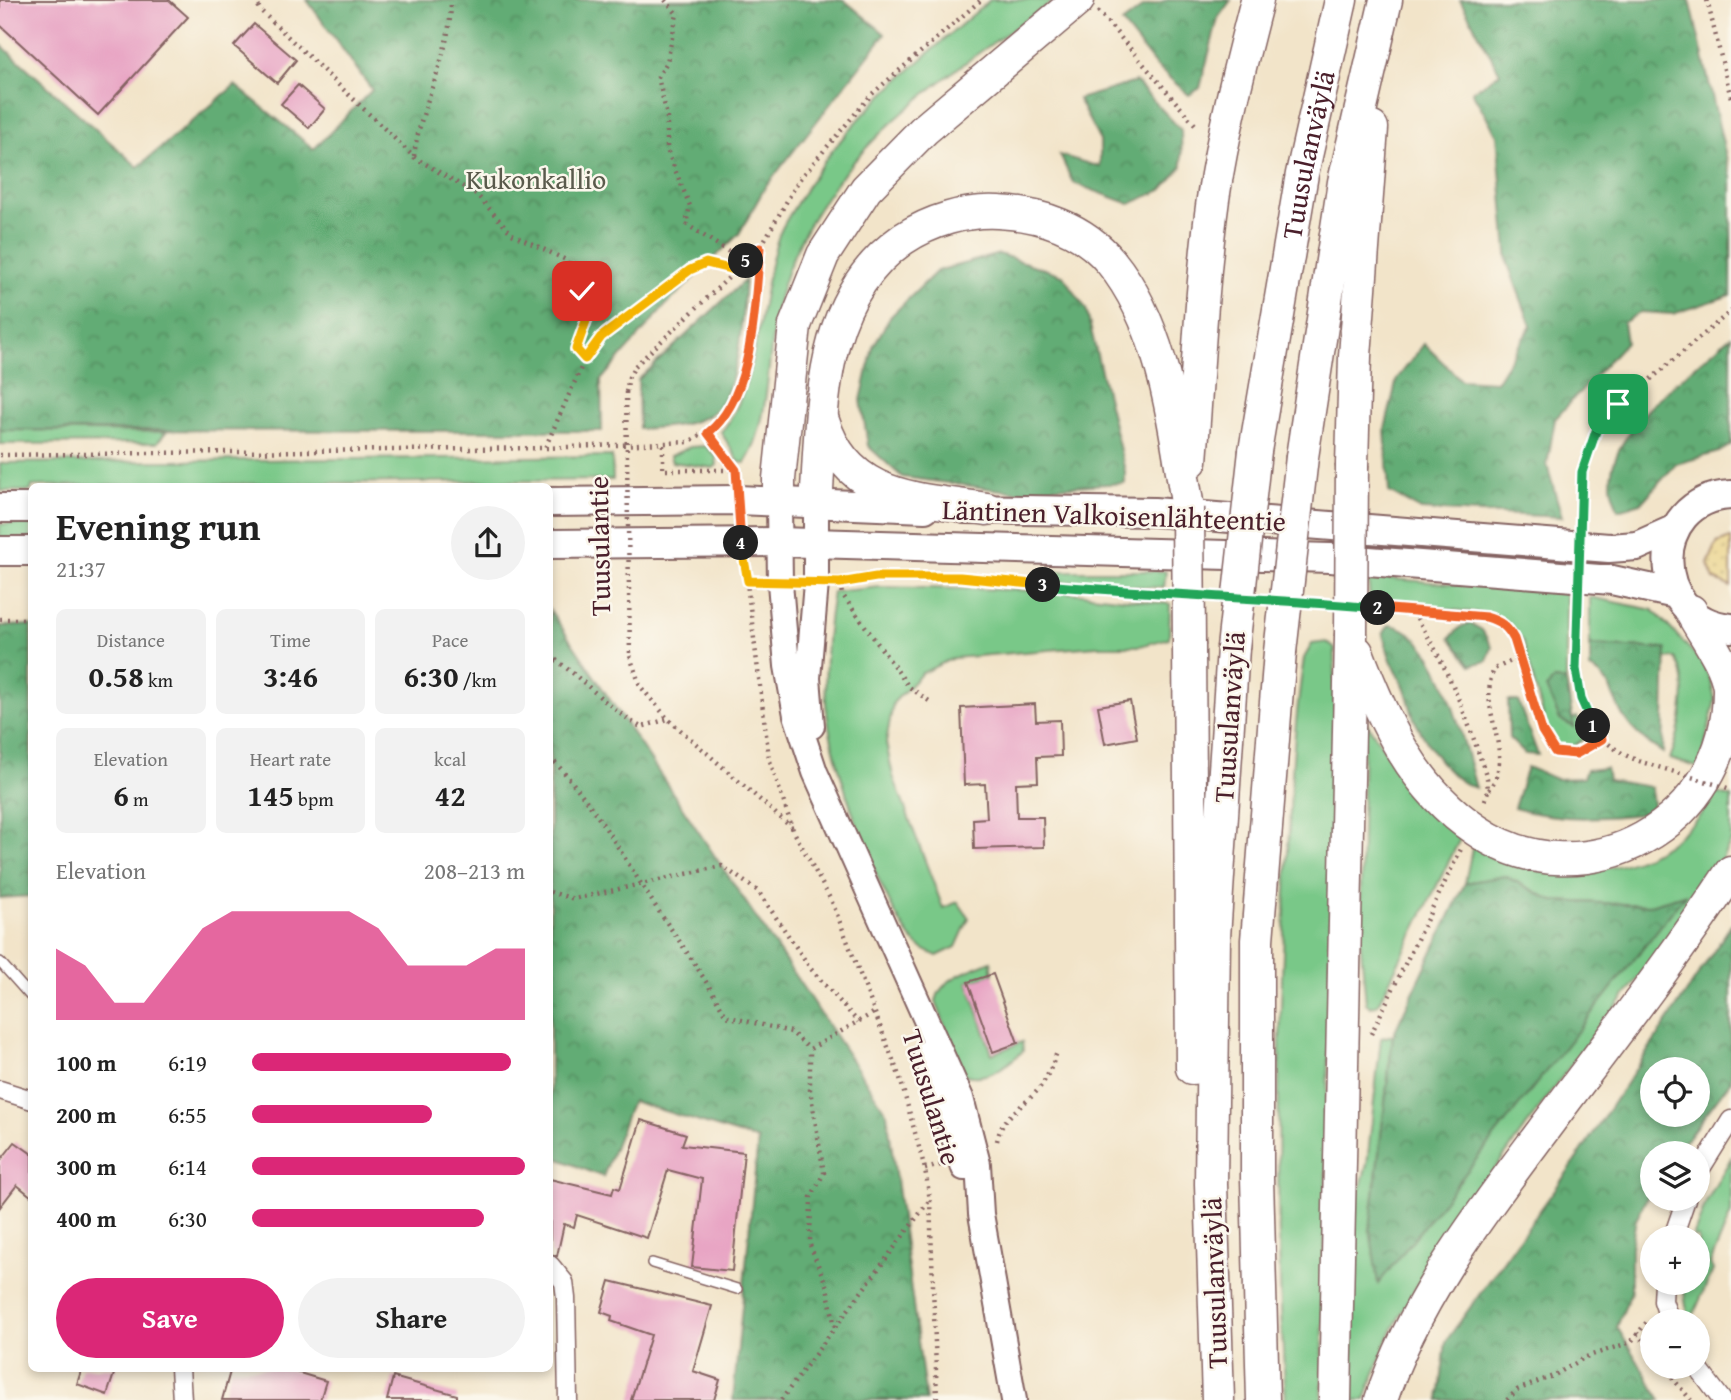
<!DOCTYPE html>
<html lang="en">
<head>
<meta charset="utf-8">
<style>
  :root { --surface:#fff; --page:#f2f2f2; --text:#222; --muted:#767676; --accent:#db2777 }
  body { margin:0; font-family:"Gentium Book Plus",serif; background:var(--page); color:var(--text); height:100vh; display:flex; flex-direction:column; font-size:26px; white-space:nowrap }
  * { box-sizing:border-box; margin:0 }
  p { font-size:23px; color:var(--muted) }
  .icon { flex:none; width:38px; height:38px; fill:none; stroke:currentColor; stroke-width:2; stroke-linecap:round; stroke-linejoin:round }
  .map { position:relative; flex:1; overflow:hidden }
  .sheet { position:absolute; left:28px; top:483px; width:525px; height:889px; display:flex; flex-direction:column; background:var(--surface); border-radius:10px; box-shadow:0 4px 10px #0003 }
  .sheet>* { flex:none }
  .buttons { position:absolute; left:1640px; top:1057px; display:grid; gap:14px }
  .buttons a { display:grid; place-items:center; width:70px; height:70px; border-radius:50%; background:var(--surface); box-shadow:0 4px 10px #0003; font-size:35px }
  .pin { position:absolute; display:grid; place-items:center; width:60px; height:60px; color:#fff; margin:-30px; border-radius:14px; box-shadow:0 4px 10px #0006 }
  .km { position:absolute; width:35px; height:35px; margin:-18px; border-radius:50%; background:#222; color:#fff; font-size:19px; line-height:35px; text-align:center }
  .round { display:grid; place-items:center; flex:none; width:74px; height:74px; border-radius:37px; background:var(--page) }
  .overview { display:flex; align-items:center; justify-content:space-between; height:119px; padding:0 28px }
  h1 { font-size:38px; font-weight:700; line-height:52px }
  .stats { display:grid; grid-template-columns:repeat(3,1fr); gap:10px; height:119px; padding:7px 28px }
  .stats div { display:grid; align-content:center; border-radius:10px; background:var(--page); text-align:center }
  .stats b { font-size:30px; font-weight:700 }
  .stats small { font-size:19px; font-weight:400 }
  .stats p { font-size:19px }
  .chart { height:196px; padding:14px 28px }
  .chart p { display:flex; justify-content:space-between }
  .chart svg { width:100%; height:126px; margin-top:7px; fill:var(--accent); opacity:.7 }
  .cta { display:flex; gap:14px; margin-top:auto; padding:14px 28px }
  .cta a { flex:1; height:80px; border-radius:42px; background:var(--accent); color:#fff; font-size:28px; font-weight:700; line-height:80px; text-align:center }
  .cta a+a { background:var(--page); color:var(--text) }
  ul { padding:0 28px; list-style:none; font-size:23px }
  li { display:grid; grid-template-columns:112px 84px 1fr; align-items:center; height:52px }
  li i { height:18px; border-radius:9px; background:var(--accent) }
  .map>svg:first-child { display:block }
  .green { fill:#79c888; stroke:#62745a; stroke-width:2 }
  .forest { fill:url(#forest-crowns); stroke:#566650; stroke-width:2; fill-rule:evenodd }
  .sand { fill:url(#sand-dots); stroke:#9c7c64; stroke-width:2 }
  .building { fill:#e8a5c4 }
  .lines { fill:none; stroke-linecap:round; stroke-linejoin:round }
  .lane-casing { stroke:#856462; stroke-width:12 }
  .street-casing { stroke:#856462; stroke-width:21 }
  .secondary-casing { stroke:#856462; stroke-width:28 }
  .primary-casing { stroke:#856462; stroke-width:32 }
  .highway-casing { stroke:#856462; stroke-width:35 }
  .path { stroke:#856462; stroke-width:4.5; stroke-dasharray:2 5; stroke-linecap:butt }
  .lane { stroke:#fff; stroke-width:9 }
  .street { stroke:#fff; stroke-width:18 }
  .secondary { stroke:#fff; stroke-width:24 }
  .primary { stroke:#fff; stroke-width:28 }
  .highway { stroke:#fff; stroke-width:32 }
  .highway-bridge-casing { stroke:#856462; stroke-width:35; stroke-linecap:butt }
  .path-bridge { stroke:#856462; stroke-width:4.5; stroke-dasharray:2 5; stroke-linecap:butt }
  .highway-bridge { stroke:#fff; stroke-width:32 }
  .split-1-casing { stroke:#fff; stroke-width:14 }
  .split-2-casing { stroke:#fff; stroke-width:14 }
  .split-3-casing { stroke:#fff; stroke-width:14 }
  .split-4-casing { stroke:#fff; stroke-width:14 }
  .split-5-casing { stroke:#fff; stroke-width:14 }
  .split-6-casing { stroke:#fff; stroke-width:14 }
  .split-1 { stroke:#22a559; stroke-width:9 }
  .split-2 { stroke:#f0652b; stroke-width:9 }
  .split-3 { stroke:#22a559; stroke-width:9 }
  .split-4 { stroke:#f5b400; stroke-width:9 }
  .split-5 { stroke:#f0652b; stroke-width:9 }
  .split-6 { stroke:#f5b400; stroke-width:9 }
  .labels { text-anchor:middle; stroke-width:5; stroke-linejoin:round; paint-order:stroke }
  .street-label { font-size:28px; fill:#4a1f2b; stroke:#fbf7ec }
  .park-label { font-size:28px; fill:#5a5a4c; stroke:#fbf7ec }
</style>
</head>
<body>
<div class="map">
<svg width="1731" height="1400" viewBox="0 0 1731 1400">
  <defs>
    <pattern id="forest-crowns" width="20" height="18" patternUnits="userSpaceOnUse" patternTransform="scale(1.75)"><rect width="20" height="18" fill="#62ac74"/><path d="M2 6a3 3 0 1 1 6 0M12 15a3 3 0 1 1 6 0" fill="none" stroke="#538b5f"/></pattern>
    <pattern id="sand-dots" width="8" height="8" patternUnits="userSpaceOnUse" patternTransform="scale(1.75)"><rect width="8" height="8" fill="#eeda9e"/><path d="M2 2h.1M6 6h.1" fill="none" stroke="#cebb88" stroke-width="1.8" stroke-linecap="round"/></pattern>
  </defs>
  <rect width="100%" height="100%" fill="#fbf7ec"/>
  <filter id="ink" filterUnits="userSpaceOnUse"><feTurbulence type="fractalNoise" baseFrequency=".0143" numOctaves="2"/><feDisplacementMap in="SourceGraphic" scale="14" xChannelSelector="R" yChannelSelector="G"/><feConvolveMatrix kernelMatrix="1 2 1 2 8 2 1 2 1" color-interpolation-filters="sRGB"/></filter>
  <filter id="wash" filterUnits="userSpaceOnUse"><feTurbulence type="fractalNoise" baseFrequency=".00686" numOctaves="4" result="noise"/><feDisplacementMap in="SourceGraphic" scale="28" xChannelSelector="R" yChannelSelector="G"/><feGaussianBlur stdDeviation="1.57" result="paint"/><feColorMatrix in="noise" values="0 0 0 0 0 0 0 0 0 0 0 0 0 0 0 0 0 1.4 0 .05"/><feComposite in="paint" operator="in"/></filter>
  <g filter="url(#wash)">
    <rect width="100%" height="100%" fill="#f2e4c9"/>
    <path class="green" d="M990 0H1055C943 77 811 161 778 303 766 351 772 422 745 463L739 462 721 432C759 389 759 291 779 235 784 222 793 210 800 198 847 117 921 60 990 0Z
      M0 430 166 432 157 443 0 444Z
      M705 446 716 456 717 465 713 468 672 462 670 456 690 447Z
      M612 456 613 480 32 486 31 491H0V463Z
      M31 523V538L0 539V524Z
      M1054 571H1166L1164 588 1061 582Z
      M1368 577 1566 593V681L1554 680 1573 726V719L1577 717 1585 737C1575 748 1562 752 1550 741L1523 641 1509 624 1490 614 1370 601Z
      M880 587 1056 591 1170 604 1169 638 1140 646H1097L953 658 922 673 893 703 886 743 893 776 943 908 958 902 969 918 956 947 937 956C930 952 919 949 914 942 878 899 830 760 826 704 824 667 827 628 833 592Z
      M1590 597 1653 610 1702 662 1711 682 1715 700 1700 768 1670 759C1679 735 1693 681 1675 658L1665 659V649L1590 645Z
      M1327 642 1335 649 1322 1400H1286C1274 1231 1277 1060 1286 891 1290 813 1292 734 1304 658L1312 644Z
      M1366 722 1426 811 1461 837 1378 1004 1371 1007 1366 1003 1360 937 1364 723Z
      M1717 793 1731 797V842L1697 903 1573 1062 1459 1218 1424 1272 1389 1336 1365 1400H1346L1354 1211 1367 1164 1381 1038 1393 1035 1370 1229 1683 895 1650 905 1553 901 1505 876 1465 883 1473 844C1496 854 1519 866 1544 872 1556 874 1570 872 1582 871 1642 868 1684 842 1717 793Z
      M991 961 993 974 968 982 992 1054 1022 1042 1023 1051C1005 1067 987 1082 962 1074L936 1001C941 977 972 970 991 961Z
      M1731 1158V1213L1710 1264 1713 1270 1691 1320C1685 1308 1684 1297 1684 1283H1698V1237H1693L1706 1202Z"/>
    <path class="forest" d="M307 0H844L885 34 764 189 739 234 665 306 601 380 602 431 0 430V44L138 167 235 85 314 149 372 90Z
      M1168 0H1231L1218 18 1200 88 1189 95 1156 66 1122 23 1143 7Z
      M1460 0H1690L1731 178V295L1673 314 1641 312 1623 323 1626 342 1555 419 1547 465 1562 517 1421 510 1389 492 1385 429 1397 379 1424 344 1461 380 1496 382 1531 326 1508 264 1497 135 1472 92 1500 73Z
      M1136 82 1181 130 1182 167 1162 190 1130 204 1073 183 1060 155 1100 167V141L1078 99Z
      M999 254 1063 275 1086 309 1125 471V483L1056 487 1024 493 902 477 868 446 861 400 873 347 890 317 937 271Z
      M745 280C742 314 741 396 709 415 687 427 663 427 639 429L638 380Z
      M1731 336V445L1719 452 1676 464 1641 503 1618 510C1616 502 1611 492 1611 484 1609 427 1692 371 1731 336Z
      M550 610 887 1113 926 1400H733L758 1140 632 1101 603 1177 550 1155Z
      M1470 623 1482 630 1492 647 1487 661 1471 665 1450 638 1460 627Z
      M31 625V896L0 898V626Z
      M1389 625C1441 629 1464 745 1476 788 1450 782 1427 744 1415 721 1410 710 1409 696 1403 684 1394 667 1387 654 1383 634Z
      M1590 645 1666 649 1663 753C1648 743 1635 734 1625 719 1613 702 1612 677 1590 669Z
      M1554 680 1566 681 1574 727 1560 720 1546 688Z
      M1508 701H1518L1538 755 1525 754 1509 738Z
      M1527 767 1556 779 1583 778 1586 770 1606 768 1608 780 1651 787 1654 813C1604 818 1562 822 1514 808Z
      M1505 876 1553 901 1650 905 1685 895 1378 1284 1370 1229 1393 1035 1465 883Z
      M1731 925V1081L1676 1153H1652V1188L1636 1219 1631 1247V1292L1617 1327 1661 1400H1439L1446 1341 1571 1167ZM1652 1069H1698V1115H1652Z"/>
    <path class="sand" d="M1731 538V587L1714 579 1708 564 1717 543Z"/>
    <g id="blocks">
      <path class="building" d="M0 0H169L188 17 98 115 0 25Z
        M254 24 296 60 277 83 234 46Z
        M298 85 325 109 309 128 281 104Z
        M1130 701 1137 738 1105 744 1098 706Z
        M1035 704 1036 721 1060 720 1061 756 1037 757 1038 782 1016 783 1017 817H1043L1044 847 974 849 973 819 987 818 985 784 964 785 961 708Z
        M993 974 1018 1043 993 1052 968 982Z
        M641 1120 686 1134 682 1145 744 1152 732 1271 692 1267 702 1179 668 1170 647 1238 577 1215 574 1227 564 1224 557 1256 550 1254V1179L612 1194 614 1187 620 1189Z
        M15 1142 32 1154V1197L17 1185 0 1207V1161Z
        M610 1281 712 1306 693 1371 720 1380 714 1400H631L651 1335 611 1321 612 1316 601 1312Z
        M82 1368H116L107 1395 77 1384Z
        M231 1368H283L326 1381 320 1400H222Z
        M393 1377 457 1395V1400H387Z"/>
    </g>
  </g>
  <g filter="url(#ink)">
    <use href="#blocks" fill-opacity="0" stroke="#856462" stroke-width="2"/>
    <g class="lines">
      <g class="lane-casing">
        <path id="lane" d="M0 962 32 998
          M652 1263 737 1289"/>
      </g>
      <g class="street-casing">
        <path id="street" d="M0 1090 32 1100
          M1698 1173 1731 1120
          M1673 1237 1686 1199
          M550 1265 564 1282 566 1298 568 1400
          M1664 1283 1663 1301 1670 1321
          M1697 1367 1722 1400
          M180 1368 182 1400"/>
      </g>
      <g class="secondary-casing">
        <path id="secondary" d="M779 503 780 583 787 666 796 715 815 772 961 1098 978 1164 981 1214 1014 1400
          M812 726 808 678 816 583V505
          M926 1053 964 1168"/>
      </g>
      <g class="primary-casing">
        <path id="primary" d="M1731 495C1647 499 1648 621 1731 628
          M550 502 738 500 925 508
          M0 508H32
          M965 509 1154 512 1609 548 1637 546 1675 529
          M550 544 778 542 1330 558 1612 580 1676 594
          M0 551H32"/>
      </g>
      <g class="highway-casing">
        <g id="highway">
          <path d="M823 421C848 501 918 498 987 509"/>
          <path id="s1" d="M1255 451 1302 174 1341 0"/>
          <path d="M1302 457 1344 182 1386 0"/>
          <path d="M1191 461C1198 374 1201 286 1213 199 1223 132 1240 66 1257 0"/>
          <path d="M1352 465 1355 356 1372 128"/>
          <path d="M779 503V479L795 325 823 255 866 189 924 130 1078 0"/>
          <path d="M816 505C823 410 816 300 903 239 930 221 966 210 998 212 1041 214 1083 228 1111 262 1165 328 1174 427 1188 508"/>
          <path d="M1189 646 1192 1068"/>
          <path d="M1357 652C1383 720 1413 788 1476 830 1583 904 1731 825 1729 687 1725 661 1703 634 1691 611"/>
          <path d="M1218 1400 1211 1184 1214 937 1233 648"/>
          <path d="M1263 1400 1257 1178V940L1280 652"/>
          <path d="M1335 1400 1351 636"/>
          <path d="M1381 1400C1414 1300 1478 1217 1541 1133 1605 1047 1672 962 1731 872"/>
        </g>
      </g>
      <path class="path" d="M255 0 261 11 414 157 477 195 512 234 568 261 591 307 576 349 585 359 545 448
        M665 0 677 14 667 62 658 77 667 116V150L690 206 686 224 744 262
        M1707 0 1731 98
        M1098 11 1198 128
        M414 156C421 100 451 58 451 0
        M585 359 602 337 690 270 706 263 734 270
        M626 392 629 377 635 366 759 249
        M708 433 736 470 737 478
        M663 445V470H735
        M0 455 545 448 689 442 722 421 749 358 760 248 799 180 872 94 981 0
        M1582 472 1588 449 1605 418 1731 311
        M745 567 769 758 793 830 833 904 900 1078 925 1169 930 1200 937 1400
        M836 583 876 577H960L1166 593
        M840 584 842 594 909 687 932 703
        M1377 608 1486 617C1500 621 1507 626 1514 639L1542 731 1555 752 1576 754 1602 739
        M1413 612C1448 666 1467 717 1487 778L1488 791 1484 803
        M0 619H32
        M550 656C582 677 609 710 641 727L668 719
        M630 656 640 686 668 719 792 828
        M1576 669C1580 716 1598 748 1645 763
        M550 757C595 804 625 861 662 916 685 949 707 981 726 1016L791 1032 810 1049
        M1489 790C1517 751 1476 711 1494 669L1520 657
        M550 892 574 899 722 866 758 891 811 969 858 1022
        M1371 1034 1461 849
        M997 1141C1002 1115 1021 1109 1037 1091 1047 1079 1052 1066 1057 1052
        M925 1169 941 1165
        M835 1327 827 1287 810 1245 811 1197 824 1173 810 1090V1049L875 1012
        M1637 1333 1652 1353
        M1663 1367 1691 1400
        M781 1400 929 1201
        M1507 1400 1517 1390 1553 1376 1586 1357 1631 1342 1649 1319"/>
      <use href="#lane" class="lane"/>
      <use href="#street" class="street"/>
      <use href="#secondary" class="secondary"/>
      <use href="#primary" class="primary"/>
      <use href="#highway" class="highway"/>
      <g class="highway-bridge-casing">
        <path id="highway-bridge" d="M1188 508 1189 646
          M1351 636 1352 465
          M1233 648 1255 451
          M1280 652 1302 457"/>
      </g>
      <path class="path-bridge" d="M626 392 630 656
        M1576 669 1582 472
        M1645 763 1731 789"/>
      <use href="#highway-bridge" class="highway-bridge"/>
    </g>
  </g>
  <g class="lines" filter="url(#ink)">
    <g class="split-1-casing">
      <path id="split-1" d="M1593 726 1581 699 1576 669 1582 472 1596 431 1618 404"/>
    </g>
    <g class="split-2-casing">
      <path id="split-2" d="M1378 608 1486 617C1500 621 1507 626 1514 639L1542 731 1555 752 1576 754 1602 739 1593 726"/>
    </g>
    <g class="split-3-casing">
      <path id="split-3" d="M1043 585C1155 594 1266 598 1378 608"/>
    </g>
    <g class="split-4-casing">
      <path id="split-4" d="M741 543 748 581 840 583 876 577H960L1043 585"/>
    </g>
    <g class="split-5-casing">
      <path id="split-5" d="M741 543 736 470 708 433C755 395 754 305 760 248L746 261"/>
    </g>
    <g class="split-6-casing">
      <path id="split-6" d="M582 291 591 307 576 349 585 359 601 337 690 270 706 263 734 270 746 261"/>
    </g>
    <use href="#split-1" class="split-1"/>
    <use href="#split-2" class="split-2"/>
    <use href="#split-3" class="split-3"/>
    <use href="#split-4" class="split-4"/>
    <use href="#split-5" class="split-5"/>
    <use href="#split-6" class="split-6"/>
  </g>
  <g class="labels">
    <g class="street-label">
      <text dy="10" stroke="none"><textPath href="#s1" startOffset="301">Tuusulanväylä</textPath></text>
      <text transform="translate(1114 515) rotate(2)" y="10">Läntinen Valkoisenlähteentie</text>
      <text transform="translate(599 546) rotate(-91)" y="10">Tuusulantie</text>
      <text transform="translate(1229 717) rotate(-86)" y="10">Tuusulanväylä</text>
      <text transform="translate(932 1097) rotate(73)" y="10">Tuusulantie</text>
      <text transform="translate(1214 1283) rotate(-92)" y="10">Tuusulanväylä</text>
    </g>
    <g class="park-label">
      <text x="536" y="189">Kukonkallio</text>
    </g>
  </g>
</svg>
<div class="buttons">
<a><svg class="icon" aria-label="locate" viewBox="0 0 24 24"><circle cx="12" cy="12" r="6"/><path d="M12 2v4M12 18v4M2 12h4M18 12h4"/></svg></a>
<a><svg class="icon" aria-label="layers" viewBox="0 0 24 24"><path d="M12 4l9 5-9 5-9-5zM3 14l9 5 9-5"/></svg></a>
<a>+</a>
<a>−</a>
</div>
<div class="pin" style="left:1618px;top:404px;background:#1e9e55"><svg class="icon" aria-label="arrive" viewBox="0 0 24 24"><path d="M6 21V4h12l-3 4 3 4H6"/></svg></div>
<div class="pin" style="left:582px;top:291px;background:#d93025"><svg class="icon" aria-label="check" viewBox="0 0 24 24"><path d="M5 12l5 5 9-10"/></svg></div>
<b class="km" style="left:1593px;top:726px">1</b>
<b class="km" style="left:1378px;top:608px">2</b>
<b class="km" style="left:1043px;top:585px">3</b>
<b class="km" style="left:741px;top:543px">4</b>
<b class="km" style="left:746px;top:261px">5</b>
<section class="sheet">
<div class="overview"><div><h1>Evening run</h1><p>21:37</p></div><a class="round"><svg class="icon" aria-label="share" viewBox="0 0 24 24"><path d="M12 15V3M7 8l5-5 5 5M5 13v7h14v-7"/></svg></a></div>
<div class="stats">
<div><p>Distance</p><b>0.58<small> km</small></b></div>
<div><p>Time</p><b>3:46</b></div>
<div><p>Pace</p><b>6:30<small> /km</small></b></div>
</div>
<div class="stats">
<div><p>Elevation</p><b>6<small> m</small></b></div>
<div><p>Heart rate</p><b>145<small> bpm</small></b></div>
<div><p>kcal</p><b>42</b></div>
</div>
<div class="chart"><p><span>Elevation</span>208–213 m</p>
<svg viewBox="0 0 160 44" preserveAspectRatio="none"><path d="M0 44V19L10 25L20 38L30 38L40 25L50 12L60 6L70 6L80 6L90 6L100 6L110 12L120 25L130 25L140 25L150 19L160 19V44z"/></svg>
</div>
<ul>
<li><b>100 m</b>6:19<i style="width:95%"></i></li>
<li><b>200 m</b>6:55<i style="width:66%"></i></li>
<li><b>300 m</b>6:14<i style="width:100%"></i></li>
<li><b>400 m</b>6:30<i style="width:85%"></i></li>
</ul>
<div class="cta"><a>Save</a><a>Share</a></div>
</section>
</div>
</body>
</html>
